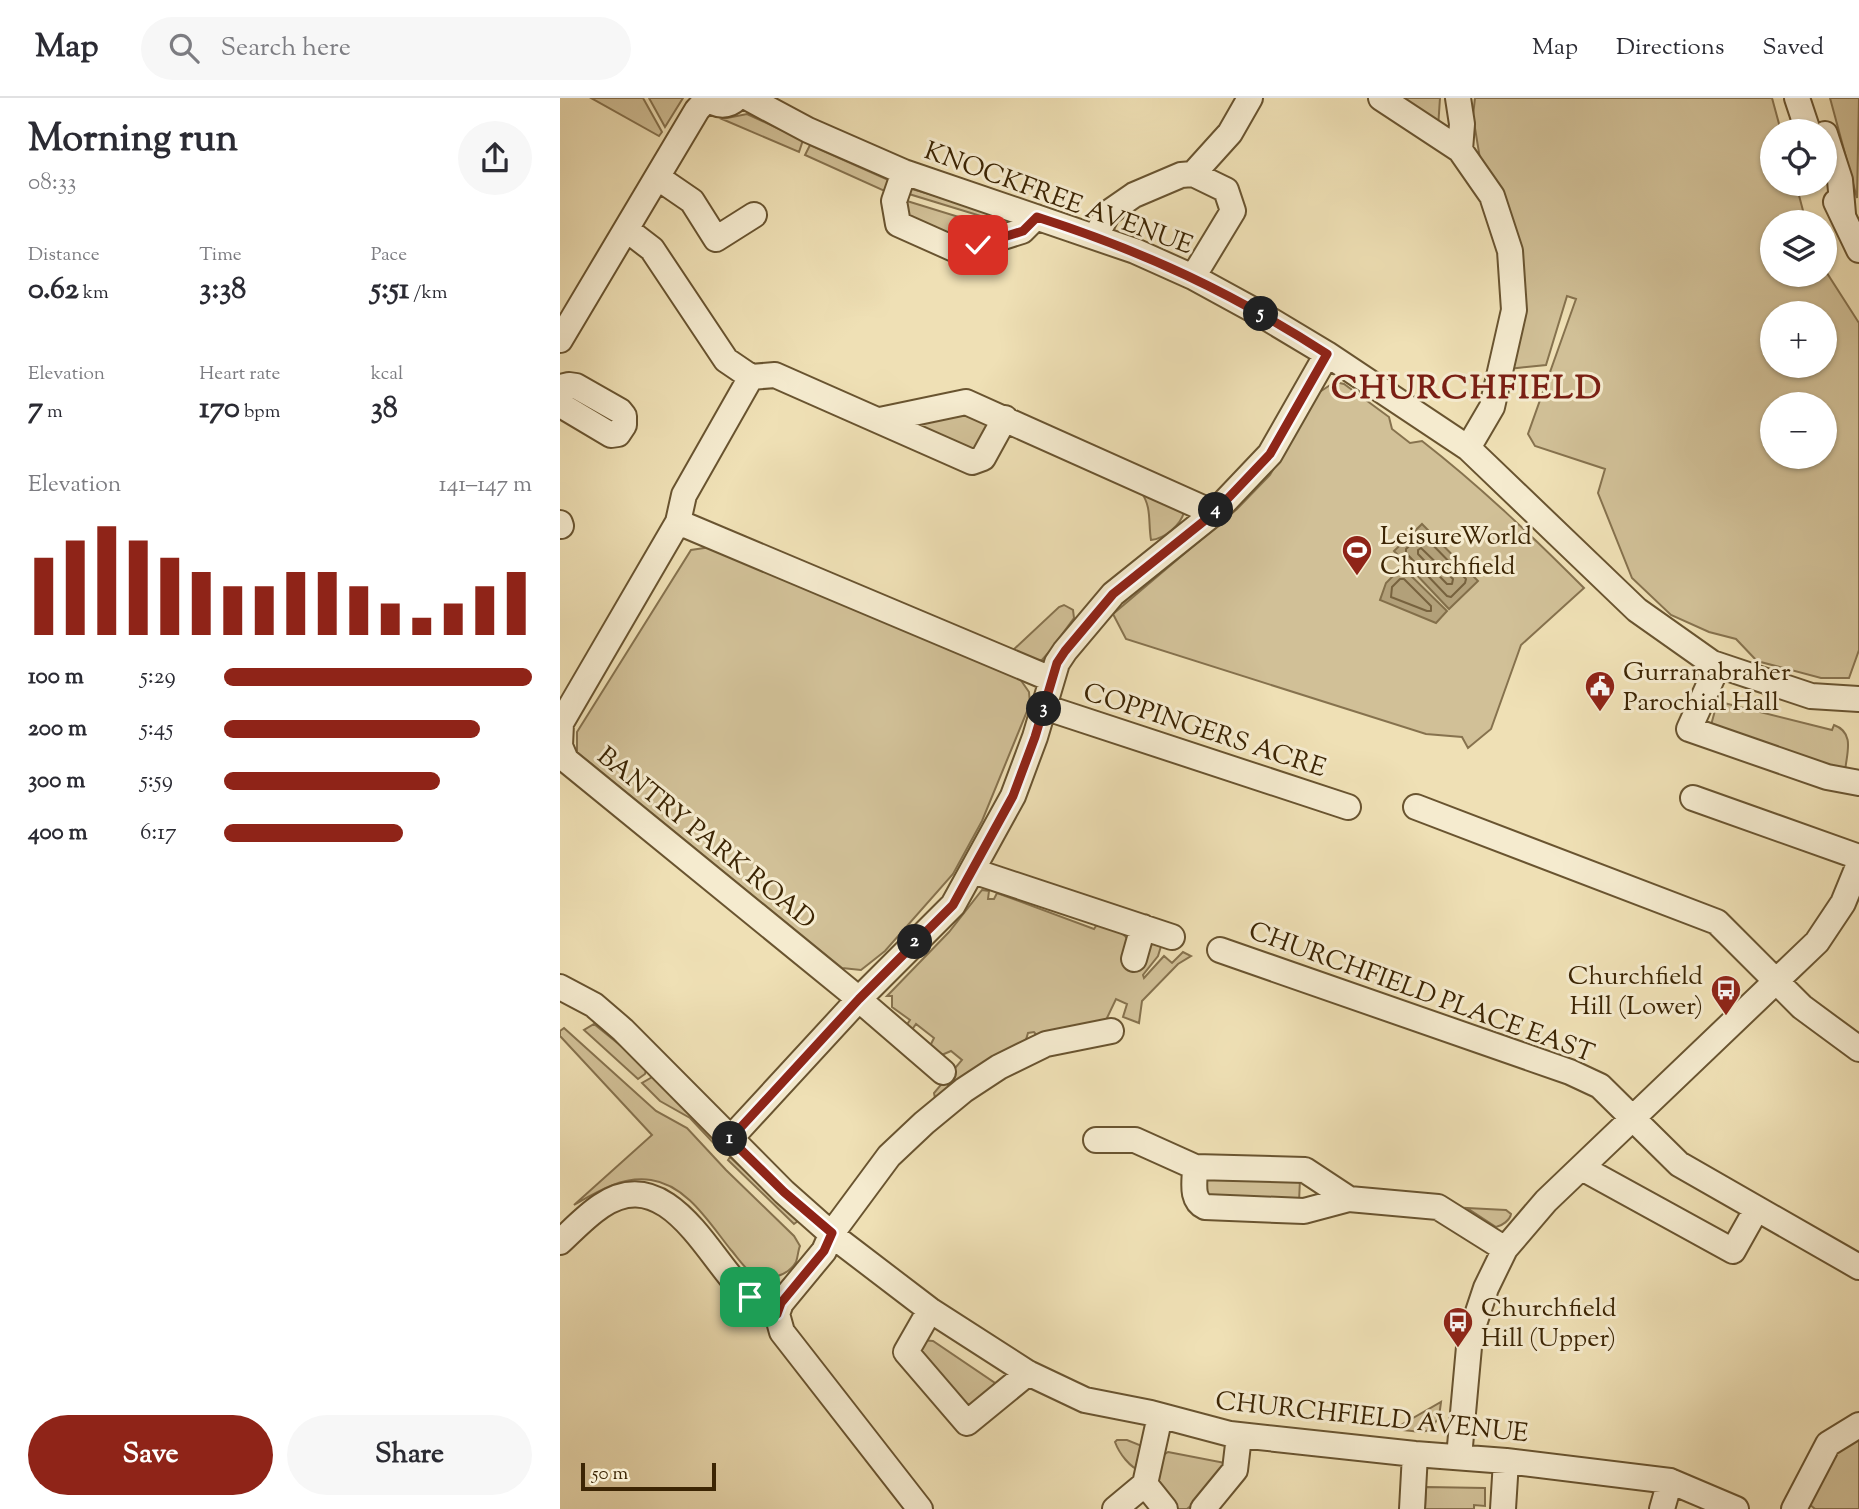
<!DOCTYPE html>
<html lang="en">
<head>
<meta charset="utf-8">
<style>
  :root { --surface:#fff; --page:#f7f7f7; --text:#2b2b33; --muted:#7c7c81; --line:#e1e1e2; --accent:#8f2418 }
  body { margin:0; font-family:"Sorts Mill Goudy",serif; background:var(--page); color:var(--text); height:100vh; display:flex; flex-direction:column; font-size:26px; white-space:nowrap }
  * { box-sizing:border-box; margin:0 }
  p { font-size:23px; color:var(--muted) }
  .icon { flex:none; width:38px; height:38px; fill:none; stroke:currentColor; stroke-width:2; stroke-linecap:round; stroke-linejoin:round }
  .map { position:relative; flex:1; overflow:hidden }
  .details { display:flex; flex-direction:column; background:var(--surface); width:560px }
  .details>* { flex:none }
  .tools { position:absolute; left:1200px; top:21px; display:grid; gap:14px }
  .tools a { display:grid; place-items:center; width:77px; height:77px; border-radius:50%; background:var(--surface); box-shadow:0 2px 5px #0004; font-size:35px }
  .scale { position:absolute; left:21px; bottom:18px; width:135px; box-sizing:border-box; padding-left:7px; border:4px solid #3c2504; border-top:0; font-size:19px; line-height:24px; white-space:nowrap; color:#3c2504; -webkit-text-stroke:5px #f5ebcf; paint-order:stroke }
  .pin { position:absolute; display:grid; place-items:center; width:60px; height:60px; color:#fff; margin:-30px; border-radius:14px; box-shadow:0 4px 10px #0006 }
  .km { position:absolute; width:35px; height:35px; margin:-18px; border-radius:50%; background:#222; color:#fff; font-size:19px; line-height:35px; text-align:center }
  .round { display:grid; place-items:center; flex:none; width:74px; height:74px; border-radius:37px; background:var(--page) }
  .summary { display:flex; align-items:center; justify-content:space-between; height:119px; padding:0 28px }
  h1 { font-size:38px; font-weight:700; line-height:52px }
  .stats { display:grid; grid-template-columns:repeat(3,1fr); gap:10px; height:119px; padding:7px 28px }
  .stats div { display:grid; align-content:center }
  .stats b { font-size:30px; font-weight:700 }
  .stats small { font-size:19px; font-weight:400 }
  .stats p { font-size:19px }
  .chart { height:196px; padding:14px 28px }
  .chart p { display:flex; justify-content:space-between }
  .chart svg { width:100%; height:126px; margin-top:7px; stroke:var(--accent); stroke-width:6 }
  .button { display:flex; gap:14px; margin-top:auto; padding:14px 28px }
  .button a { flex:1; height:80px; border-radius:42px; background:var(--accent); color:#fff; font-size:28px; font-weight:700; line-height:80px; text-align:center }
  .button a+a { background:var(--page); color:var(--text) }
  ul { padding:0 28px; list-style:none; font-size:23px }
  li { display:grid; grid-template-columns:112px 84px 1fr; align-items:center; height:52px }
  li i { height:18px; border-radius:9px; background:var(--accent) }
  header { display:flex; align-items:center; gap:42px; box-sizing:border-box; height:98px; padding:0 35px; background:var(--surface); border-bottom:2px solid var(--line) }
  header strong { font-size:33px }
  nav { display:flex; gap:38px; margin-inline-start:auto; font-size:24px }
  .search { width:490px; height:63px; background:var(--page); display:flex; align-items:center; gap:18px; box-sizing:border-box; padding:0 24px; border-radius:38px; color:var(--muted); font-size:26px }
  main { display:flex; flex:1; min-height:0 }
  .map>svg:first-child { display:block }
  .green { fill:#d1c097; stroke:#86724e; stroke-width:2; fill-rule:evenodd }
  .water { fill:#b2a079; stroke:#836f4a; stroke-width:2 }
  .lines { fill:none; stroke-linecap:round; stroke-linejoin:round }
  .shore { stroke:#77623e; stroke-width:2 }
  .minor-casing { stroke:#695430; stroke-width:28 }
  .minor { stroke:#f5ebcf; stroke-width:24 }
  .route-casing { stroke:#fff; stroke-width:14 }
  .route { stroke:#8f2418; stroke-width:9 }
  .labels { text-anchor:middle; stroke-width:6; stroke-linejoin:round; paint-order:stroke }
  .street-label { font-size:26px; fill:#3c2504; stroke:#f5ebcf }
  .poi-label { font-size:26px; fill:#3c2504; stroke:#f5ebcf; text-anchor:start }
  .district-label { font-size:33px; font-weight:bold; letter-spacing:2px; fill:#7a1f14; stroke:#f5ebcf }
</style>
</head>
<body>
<header>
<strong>Map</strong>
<div class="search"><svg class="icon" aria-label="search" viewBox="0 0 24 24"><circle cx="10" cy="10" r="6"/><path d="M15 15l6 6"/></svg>Search here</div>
<nav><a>Map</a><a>Directions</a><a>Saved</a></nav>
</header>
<main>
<section class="details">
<div class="summary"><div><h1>Morning run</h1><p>08:33</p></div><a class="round"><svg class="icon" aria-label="share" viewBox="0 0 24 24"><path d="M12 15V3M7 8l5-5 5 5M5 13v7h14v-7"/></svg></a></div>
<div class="stats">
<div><p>Distance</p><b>0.62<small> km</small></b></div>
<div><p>Time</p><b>3:38</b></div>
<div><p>Pace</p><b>5:51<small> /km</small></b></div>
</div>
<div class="stats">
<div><p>Elevation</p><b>7<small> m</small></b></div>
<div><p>Heart rate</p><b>170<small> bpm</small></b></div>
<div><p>kcal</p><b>38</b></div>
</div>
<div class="chart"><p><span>Elevation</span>141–147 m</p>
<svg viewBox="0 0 160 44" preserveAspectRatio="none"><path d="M5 44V17M15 44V11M25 44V6M35 44V11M45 44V17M55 44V22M65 44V27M75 44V27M85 44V22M95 44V22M105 44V27M115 44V33M125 44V38M135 44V33M145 44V27M155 44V22"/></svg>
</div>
<ul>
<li><b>100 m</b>5:29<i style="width:100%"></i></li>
<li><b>200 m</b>5:45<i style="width:83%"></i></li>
<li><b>300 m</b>5:59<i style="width:70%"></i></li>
<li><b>400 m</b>6:17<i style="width:58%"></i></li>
</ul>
<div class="button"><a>Save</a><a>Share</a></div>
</section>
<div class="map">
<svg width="1299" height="1411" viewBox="0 0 1299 1411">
  <rect width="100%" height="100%" fill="#efe0b5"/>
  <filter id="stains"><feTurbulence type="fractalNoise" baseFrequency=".00286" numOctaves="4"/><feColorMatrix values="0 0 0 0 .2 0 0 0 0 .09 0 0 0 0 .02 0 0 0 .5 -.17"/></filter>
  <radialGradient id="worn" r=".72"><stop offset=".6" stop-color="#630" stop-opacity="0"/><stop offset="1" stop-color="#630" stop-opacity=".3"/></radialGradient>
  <path class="green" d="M31 0H83L102 34 99 38Z
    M89 0H123L105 29Z
    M845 0H880L878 30Z
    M915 0H1212L1221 33H1213V86H1236L1246 124H1213V177H1265V172L1299 225V552L1289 580H1261L1197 563 1176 541 1149 534 1111 517 1072 480 1038 395 1045 371 975 348 968 336 1016 201 1007 198 986 267 948 271 961 193 921 67 913 18ZM1213 215H1265V268H1213ZM1213 306H1265V359H1213Z
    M1270 0H1299L1297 100Z
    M187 16 243 42 239 54 162 21Z
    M250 47 333 84 329 95 245 57Z
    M352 91 463 123 450 127 349 96 346 93Z
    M347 103 441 132 405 144 347 119 340 104Z
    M775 284 784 286 829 319 832 331 850 345 862 343C920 388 972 438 1024 490L961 547 931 631 908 650 902 639 866 636 566 541 553 516 677 411 710 377 758 295Z
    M401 314 431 323 418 354 348 325Z
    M581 394 624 414C621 427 604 441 591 442 588 424 592 409 581 394Z
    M151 449 460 581 469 594 470 606 422 723 393 776 325 853 301 872 282 870 17 654V634L131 452Z
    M504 507 513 512 514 520 489 554 482 562 471 565 452 553 499 509Z
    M1160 604 1272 632 1274 627C1296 635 1286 657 1285 674L1151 627 1156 609Z
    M422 792 429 793 428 801H434L437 795 534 831 538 825C552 830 563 832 570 845H602L598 858 583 877 584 880 604 858 612 865 623 854 631 858 618 866 582 903 579 925 563 919 567 906 556 901 546 922 480 941 474 934 468 935 465 945 376 1005 374 995 402 962 391 953 377 959 368 952 374 940 356 926 349 936 343 932 350 922 332 909V898H327L389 834Z
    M34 926 87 969 85 976 78 981 24 932Z
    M4 930 96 1013 127 1030 166 1072 234 1138 240 1148C238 1152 238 1159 236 1164 228 1178 207 1184 193 1176 185 1171 178 1160 171 1152 150 1126 127 1087 91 1082 62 1078 38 1093 14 1107L92 1037 0 938V933Z
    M94 978 99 980 164 1052 162 1054 130 1020 100 1003 82 985Z
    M170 1059 238 1123 234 1126 168 1062Z
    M646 1080 740 1081 739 1104 645 1098Z
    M907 1110 946 1112 951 1116C950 1122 942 1128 936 1129Z
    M361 1242 373 1243 435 1285 437 1289 418 1309H404L357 1248Z
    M881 1304 879 1319 870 1332 861 1334 834 1331Z
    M1299 1341V1411H1255L1248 1405 1272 1357Z
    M557 1342H567L587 1350 581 1373C570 1370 559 1355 555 1344Z
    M608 1354 665 1365 659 1384 627 1411H612L595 1379 599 1360Z
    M866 1389 925 1390V1408L914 1407V1411H865Z"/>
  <path class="water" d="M862 426 918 483 889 511 834 453Z
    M842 469 887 513 876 525 820 502 826 485Z"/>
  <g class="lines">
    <path class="shore" d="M860 438H864L906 481 905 485 891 499 887 498 846 455V451Z
      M861 450 893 481 892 486H887L858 456V452Z
      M840 481H844L871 508V513H867L831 499 832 489Z"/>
    <g class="minor-casing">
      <path id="minor" d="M148 0C157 9 168 9 177 0
        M188 0 248 32 344 74 575 153 633 179 697 214 767 256 908 350 1077 512 1152 565 1251 598 1299 601
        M821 0 900 52 932 98 950 153 954 212 932 309 908 350
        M898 0 902 26 900 52
        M1237 0 1248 33
        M1265 36 1280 82 1283 116
        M344 74 334 103 338 126 394 151 418 147 462 133 476 119
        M633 76 670 35 690 0
        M97 79 132 103 156 141 194 117
        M1276 104 1299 152
        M66 131 92 151 166 262 191 279 215 277 412 364 423 360 445 320
        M536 138 548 115 574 97 621 77 633 76 666 92 673 113 633 179
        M0 242 137 12 148 0
        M0 289 9 287 16 288 60 313 64 318V327L58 336 51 337 4 309 0 303
        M320 322 406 304 654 415
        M118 424 124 397 191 279
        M0 425 1 428
        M1158 567 1129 631 1267 679 1299 685
        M484 609 788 709
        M1133 700 1299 759
        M856 709 1157 824 1242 909 1299 951
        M413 773 612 839
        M660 852 1010 974 1040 988 1119 1066 1299 1169
        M574 861 583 829
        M0 889 34 907 63 932 224 1094 277 1141 370 1212 468 1275 525 1302 591 1315 670 1336 855 1356 946 1363 1110 1383 1176 1411
        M383 974 288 892 6 662 0 648 1 625 118 424 491 581
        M170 1041 299 901 393 807 453 698 475 639 497 565 505 553 553 496 654 415 710 356 767 256
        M536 1042H575L635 1069 745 1072 789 1101 878 1109 945 1151
        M635 1069C635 1083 630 1102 645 1109L744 1113 789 1101
        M1022 1070 1173 1153 1196 1112
        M0 1144C13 1132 26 1118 41 1108 105 1065 145 1153 181 1191 191 1201 205 1208 217 1216
        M370 1212 346 1254 407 1325 468 1275
        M600 1318 585 1386 605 1411
        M899 1359 910 1238 926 1190 945 1151 986 1103 1257 844 1283 805 1299 766
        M360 1411 222 1234 217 1216 221 1205 264 1153 272 1135 329 1058 364 1025 404 992 439 969 486 946 551 933
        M555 1411 585 1386
        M643 1411 675 1372 679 1338
        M852 1411 855 1356
        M943 1411 946 1363
        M1102 1411 1110 1383
        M1234 1411 1268 1346 1299 1327"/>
    </g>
    <use href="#minor" class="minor"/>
  </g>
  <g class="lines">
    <g class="route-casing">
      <path id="route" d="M190 1199 217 1216 221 1205 264 1153 272 1135 224 1094 170 1041 299 901 393 807 453 698 475 639 497 565 505 553 553 496 654 415 710 356 767 256C673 195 583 153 477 119L463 133 418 147"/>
    </g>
    <use href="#route" class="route"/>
  </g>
  <defs>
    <g id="stadium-pin" transform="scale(1.575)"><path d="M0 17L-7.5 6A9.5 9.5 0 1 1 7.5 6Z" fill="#8f2418" stroke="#f5ebcf"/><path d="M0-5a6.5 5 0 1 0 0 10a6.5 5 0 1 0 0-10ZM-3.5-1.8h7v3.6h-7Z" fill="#fff"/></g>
    <g id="civic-pin" transform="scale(1.575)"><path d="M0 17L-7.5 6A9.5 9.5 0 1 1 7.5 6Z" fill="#8f2418" stroke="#f5ebcf"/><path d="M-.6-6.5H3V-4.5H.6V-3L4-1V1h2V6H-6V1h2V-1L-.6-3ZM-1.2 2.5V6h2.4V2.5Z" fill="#fff"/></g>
    <g id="bus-pin" transform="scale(1.575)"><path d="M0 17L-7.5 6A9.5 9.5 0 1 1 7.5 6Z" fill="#8f2418" stroke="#f5ebcf"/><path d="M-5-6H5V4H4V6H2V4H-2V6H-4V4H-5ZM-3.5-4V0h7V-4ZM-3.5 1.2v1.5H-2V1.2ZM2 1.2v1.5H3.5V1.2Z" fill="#fff"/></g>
  </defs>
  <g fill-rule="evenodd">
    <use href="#stadium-pin" x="797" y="452"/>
    <use href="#civic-pin" x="1040" y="588"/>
    <use href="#bus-pin" x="1166" y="892"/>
    <use href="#bus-pin" x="898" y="1224"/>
  </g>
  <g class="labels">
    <g class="street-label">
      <text transform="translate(499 99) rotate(20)" y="9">KNOCKFREE AVENUE</text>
      <text transform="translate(645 631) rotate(18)" y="9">COPPINGERS ACRE</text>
      <text transform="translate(147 739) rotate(39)" y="9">BANTRY PARK ROAD</text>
      <text transform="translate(862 893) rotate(20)" y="9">CHURCHFIELD PLACE EAST</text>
      <text transform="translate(812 1318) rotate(6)" y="9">CHURCHFIELD AVENUE</text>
    </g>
    <g class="poi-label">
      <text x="820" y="446">LeisureWorld<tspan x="820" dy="30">Churchfield</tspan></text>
      <text x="1063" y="582">Gurranabraher<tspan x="1063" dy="30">Parochial Hall</tspan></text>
      <text x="1143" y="886" text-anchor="end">Churchfield<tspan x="1143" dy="30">Hill (Lower)</tspan></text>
      <text x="921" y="1218">Churchfield<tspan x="921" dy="30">Hill (Upper)</tspan></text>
    </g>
    <g class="district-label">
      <text x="907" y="300">CHURCHFIELD</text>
    </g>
  </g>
  <rect width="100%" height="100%" filter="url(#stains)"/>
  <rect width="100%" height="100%" fill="url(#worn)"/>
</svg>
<div class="tools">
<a><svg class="icon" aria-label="locate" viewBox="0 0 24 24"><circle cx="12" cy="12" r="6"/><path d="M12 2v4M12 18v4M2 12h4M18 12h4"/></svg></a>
<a><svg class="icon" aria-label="layers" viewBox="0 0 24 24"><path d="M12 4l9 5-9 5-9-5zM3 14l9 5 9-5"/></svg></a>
<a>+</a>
<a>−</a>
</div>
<div class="scale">50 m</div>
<div class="pin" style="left:190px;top:1199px;background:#1e9e55"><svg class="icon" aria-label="arrive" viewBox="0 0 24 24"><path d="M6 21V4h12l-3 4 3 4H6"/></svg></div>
<div class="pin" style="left:418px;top:147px;background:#d93025"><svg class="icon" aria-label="check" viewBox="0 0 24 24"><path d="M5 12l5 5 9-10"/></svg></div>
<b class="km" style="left:170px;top:1041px">1</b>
<b class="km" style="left:355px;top:844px">2</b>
<b class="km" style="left:484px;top:611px">3</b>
<b class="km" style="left:656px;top:412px">4</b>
<b class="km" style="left:701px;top:216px">5</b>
</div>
</main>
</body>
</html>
